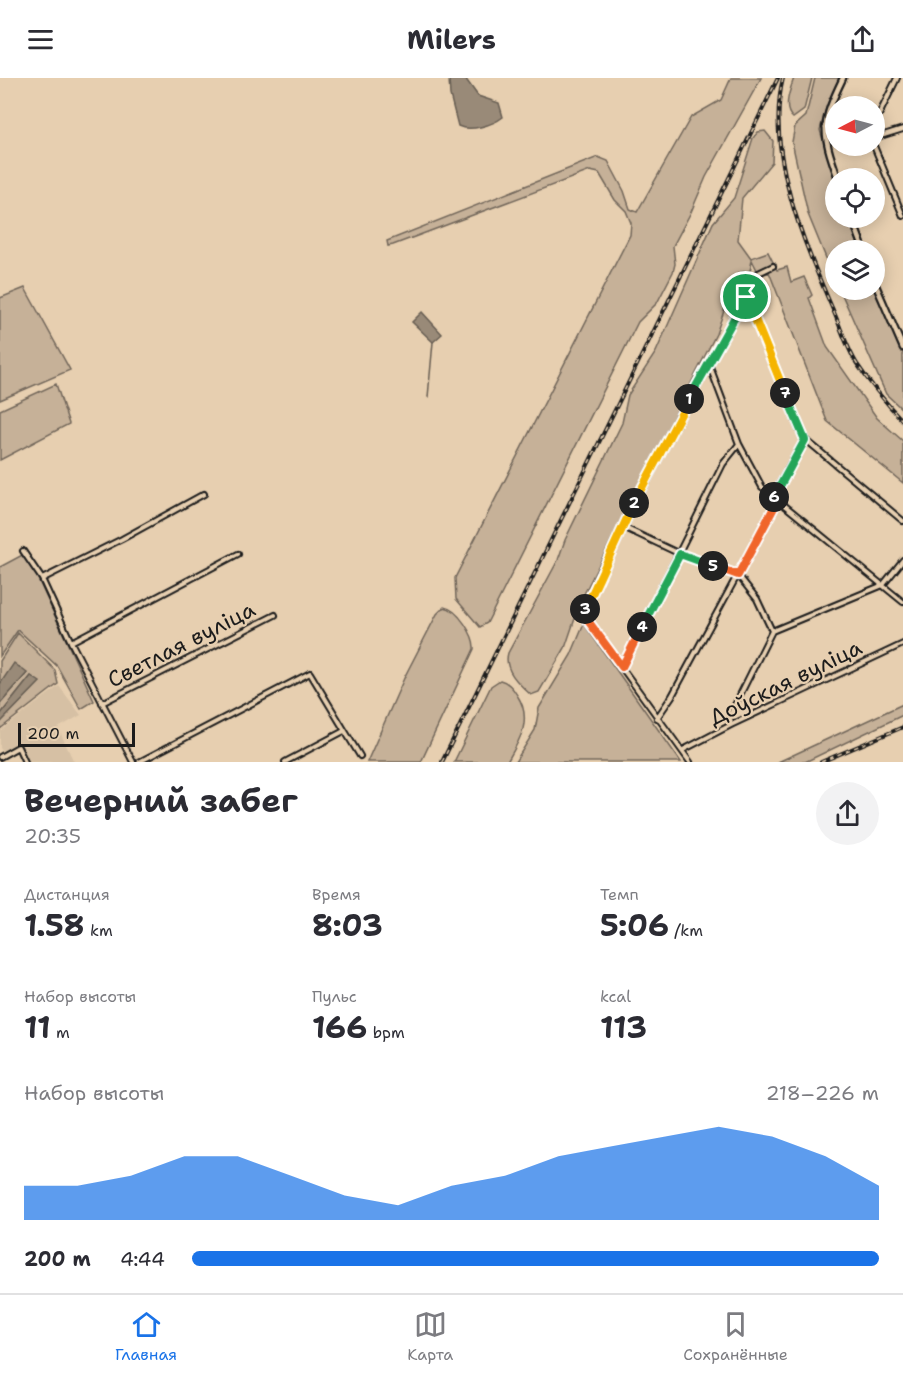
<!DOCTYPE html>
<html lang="ru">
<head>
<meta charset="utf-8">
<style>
  :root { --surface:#fff; --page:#f2f2f3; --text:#2b2b33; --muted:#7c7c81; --line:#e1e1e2; --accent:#1a73e8 }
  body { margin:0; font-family:"Shantell Sans",sans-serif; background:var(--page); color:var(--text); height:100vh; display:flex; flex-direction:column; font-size:22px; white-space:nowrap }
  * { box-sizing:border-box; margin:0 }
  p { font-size:20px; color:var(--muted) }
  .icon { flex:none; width:33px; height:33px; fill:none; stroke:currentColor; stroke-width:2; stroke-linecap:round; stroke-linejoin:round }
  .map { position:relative; height:684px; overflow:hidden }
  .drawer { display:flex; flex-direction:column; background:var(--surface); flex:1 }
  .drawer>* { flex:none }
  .needle { width:39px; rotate:264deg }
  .buttons { position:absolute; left:825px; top:18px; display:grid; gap:12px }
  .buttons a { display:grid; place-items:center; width:60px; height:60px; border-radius:50%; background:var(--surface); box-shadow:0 3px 15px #0003; font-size:30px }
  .scale { position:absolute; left:18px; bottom:15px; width:117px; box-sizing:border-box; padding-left:6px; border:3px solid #1c1c1c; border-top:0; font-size:16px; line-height:21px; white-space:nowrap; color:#1c1c1c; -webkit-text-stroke:4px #e7cfb0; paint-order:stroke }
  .pin { position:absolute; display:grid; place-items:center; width:51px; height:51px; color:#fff; margin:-26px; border:3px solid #fff; border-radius:50%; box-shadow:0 2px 6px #0007 }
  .km { position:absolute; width:30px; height:30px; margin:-15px; border-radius:50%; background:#222; color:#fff; font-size:16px; line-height:30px; text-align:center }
  .round { display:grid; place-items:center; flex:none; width:63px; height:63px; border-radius:32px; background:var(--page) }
  .headline { display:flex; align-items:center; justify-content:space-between; height:102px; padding:0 24px }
  h1 { font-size:33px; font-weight:700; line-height:45px }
  .metrics { display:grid; grid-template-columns:repeat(3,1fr); gap:9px; height:102px; padding:6px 24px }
  .metrics div { display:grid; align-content:center }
  .metrics b { font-size:30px; font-weight:700 }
  .metrics small { font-size:16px; font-weight:400 }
  .metrics p { font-size:16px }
  .chart { height:168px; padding:12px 24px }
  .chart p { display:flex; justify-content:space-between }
  .chart svg { width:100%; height:108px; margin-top:6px; fill:var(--accent); opacity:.7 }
  ul { padding:0 24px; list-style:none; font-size:20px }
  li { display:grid; grid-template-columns:96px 72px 1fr; align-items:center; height:45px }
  li i { height:15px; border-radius:8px; background:var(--accent) }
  header { display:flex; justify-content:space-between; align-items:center; height:78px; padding:0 24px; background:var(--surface); font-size:27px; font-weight:700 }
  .tabs { display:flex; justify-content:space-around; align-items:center; height:84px; border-top:2px solid var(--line); background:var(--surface); font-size:16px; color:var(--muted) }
  .tabs a { display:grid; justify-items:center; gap:3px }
  .tabs .current { color:var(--accent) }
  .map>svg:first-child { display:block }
  .built { fill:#d6c0a4 }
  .green { fill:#c6b198; stroke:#71665a; stroke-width:1.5 }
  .water { fill:#998a78; stroke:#675e53; stroke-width:1.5 }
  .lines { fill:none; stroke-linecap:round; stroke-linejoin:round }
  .stream { stroke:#675e53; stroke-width:1.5 }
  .minor-casing { stroke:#1c1c1c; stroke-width:8 }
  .tertiary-casing { stroke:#1c1c1c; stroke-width:9 }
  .minor { stroke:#e7cfb0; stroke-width:4 }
  .tertiary { stroke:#e7cfb0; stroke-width:4.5 }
  .rail-casing { stroke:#1c1c1c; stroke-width:4 }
  .rail { stroke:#e7cfb0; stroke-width:1.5; stroke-dasharray:4.5; stroke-linecap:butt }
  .split-1-casing { stroke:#fff; stroke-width:12 }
  .split-2-casing { stroke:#fff; stroke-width:12 }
  .split-3-casing { stroke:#fff; stroke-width:12 }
  .split-4-casing { stroke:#fff; stroke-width:12 }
  .split-5-casing { stroke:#fff; stroke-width:12 }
  .split-6-casing { stroke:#fff; stroke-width:12 }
  .split-7-casing { stroke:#fff; stroke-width:12 }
  .split-8-casing { stroke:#fff; stroke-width:12 }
  .split-1 { stroke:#22a559; stroke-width:8 }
  .split-2 { stroke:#f5b400; stroke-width:8 }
  .split-3 { stroke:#f5b400; stroke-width:8 }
  .split-4 { stroke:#f0652b; stroke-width:8 }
  .split-5 { stroke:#22a559; stroke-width:8 }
  .split-6 { stroke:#f0652b; stroke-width:8 }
  .split-7 { stroke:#22a559; stroke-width:8 }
  .split-8 { stroke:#f5b400; stroke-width:8 }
  .labels { text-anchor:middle; stroke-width:4.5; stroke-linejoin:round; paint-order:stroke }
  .street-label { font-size:22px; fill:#1c1c1c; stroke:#e7cfb0 }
</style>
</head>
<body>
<header><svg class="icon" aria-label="menu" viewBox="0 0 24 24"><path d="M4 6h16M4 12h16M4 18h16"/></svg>Milers<svg class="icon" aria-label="share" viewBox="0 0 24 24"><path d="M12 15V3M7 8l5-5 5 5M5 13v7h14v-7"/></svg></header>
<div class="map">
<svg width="903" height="684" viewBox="0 0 903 684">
  <rect width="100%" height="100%" fill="#e7cfb0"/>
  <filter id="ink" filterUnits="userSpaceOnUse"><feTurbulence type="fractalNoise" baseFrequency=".0167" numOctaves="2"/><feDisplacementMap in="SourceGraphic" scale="12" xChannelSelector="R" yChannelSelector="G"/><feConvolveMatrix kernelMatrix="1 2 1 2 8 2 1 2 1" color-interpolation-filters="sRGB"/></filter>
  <g filter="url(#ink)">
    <path class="built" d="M59 608 81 637 58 650 74 684H27L19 667 4 675 0 670V653Z"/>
    <path class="green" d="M731 0H761L706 99 691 134 673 168 675 186 673 194 657 225 638 244 487 545 480 549 456 521 455 500 630 157 631 145 626 133 615 122 599 95 590 93 393 167 388 168 387 163 598 79 608 83 624 113 630 131 637 134 691 39 721 22Z
      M794 0H812L804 32 793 40C782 31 790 12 794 0Z
      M815 0H840L827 27 820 52 835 102 836 140H849L861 172H836L835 202 808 136 792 64 795 48 806 38Z
      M765 53 773 63 772 84 742 120 738 162 751 180 768 174 777 192 787 189 791 204 804 199 812 217 809 220 827 269 877 340 903 363V405L827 343 769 194 760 198 752 182 750 193 739 195 735 201 716 256 582 520 565 570 539 614 531 617C519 606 503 592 508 575L558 482 565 462 622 345 628 317 656 274 713 145 734 120 753 60 758 54Z
      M875 209 903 276V332L886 316 840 212H874Z
      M25 210 70 292 0 322V220Z
      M56 306 69 346 0 382V332Z
      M26 475 94 623 81 631 57 588 18 552 0 578V489Z
      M444 529C458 531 475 558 474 571L421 684H367L405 598 437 536Z
      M584 546 681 684H515L535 652 539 630 571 577Z
      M18 555 55 592 58 606 0 651V645L39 604 31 598 0 637V626L27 595 0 606V583Z
      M500 602C508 604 513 610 517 617 533 641 520 662 507 684H454L491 608Z
      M903 626V637L805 684H778Z"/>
    <path class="water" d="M465 0 478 18 499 25 503 39C493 47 470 54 458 48L450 17 449 1Z
      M422 234 442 256 433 264 412 244Z
      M14 585 27 595 0 626V606Z
      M31 598 40 604 0 645V637Z"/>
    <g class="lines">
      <path class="stream" d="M428 319 433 264"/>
      <g class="minor-casing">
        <path id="minor" d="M874 47 897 0
          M825 48 836 51
          M874 60 903 51
          M874 68 903 138
          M773 188 746 201 744 207 746 220 800 353 805 361 903 443
          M709 286 739 366 762 409 903 524
          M773 418 805 361
          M623 449 680 476 738 497 757 521 772 553
          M23 473 42 501 71 564 133 684
          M42 501 122 461 204 416
          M71 564 238 476
          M622 589 723 386 739 366
          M102 625 275 537
          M657 640 672 618 778 422
          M731 647 730 637 772 553 883 507 903 482
          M683 672 731 647 903 566
          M0 679 18 669 25 684
          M139 684 310 595 360 678
          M285 684 344 653
          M690 684 583 536C632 427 687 323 746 220"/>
      </g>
      <g class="tertiary-casing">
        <path id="tertiary" d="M838 100C821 52 821 46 843 0
          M852 140 864 172
          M874 203 903 270"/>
      </g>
      <use href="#minor" class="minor"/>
      <use href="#tertiary" class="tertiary"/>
      <g class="rail-casing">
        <path id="rail" d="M783 0C765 75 804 165 833 232 841 250 847 270 857 286 871 307 886 325 903 343
          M442 684 778 0
          M821 684 903 649"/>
      </g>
      <use href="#rail" class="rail"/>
    </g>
  </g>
  <g class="lines" filter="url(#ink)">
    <g class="split-1-casing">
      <path id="split-1" d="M689 321 746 219"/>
    </g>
    <g class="split-2-casing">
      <path id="split-2" d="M634 425 689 321"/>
    </g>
    <g class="split-3-casing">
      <path id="split-3" d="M585 531 634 425"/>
    </g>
    <g class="split-4-casing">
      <path id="split-4" d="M585 531 583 536 622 589 642 549"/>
    </g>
    <g class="split-5-casing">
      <path id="split-5" d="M642 549 680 476 713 488"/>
    </g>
    <g class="split-6-casing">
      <path id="split-6" d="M713 488 738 497 778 422 774 419"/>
    </g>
    <g class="split-7-casing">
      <path id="split-7" d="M774 419 805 362 785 315"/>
    </g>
    <g class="split-8-casing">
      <path id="split-8" d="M746 219 785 315"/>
    </g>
    <use href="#split-1" class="split-1"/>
    <use href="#split-2" class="split-2"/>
    <use href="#split-3" class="split-3"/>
    <use href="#split-4" class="split-4"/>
    <use href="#split-5" class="split-5"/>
    <use href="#split-6" class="split-6"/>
    <use href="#split-7" class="split-7"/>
    <use href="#split-8" class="split-8"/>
  </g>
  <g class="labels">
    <g class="street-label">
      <text transform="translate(181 566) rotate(-27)" y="8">Светлая вуліца</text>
      <text transform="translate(785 604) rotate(-26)" y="8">Доўская вуліца</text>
    </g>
  </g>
</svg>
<div class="buttons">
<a><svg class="needle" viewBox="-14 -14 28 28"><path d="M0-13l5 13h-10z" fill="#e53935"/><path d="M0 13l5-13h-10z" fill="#7c7c81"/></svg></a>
<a><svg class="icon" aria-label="locate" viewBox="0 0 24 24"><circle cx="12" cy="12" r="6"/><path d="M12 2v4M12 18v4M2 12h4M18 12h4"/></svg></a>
<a><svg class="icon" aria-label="layers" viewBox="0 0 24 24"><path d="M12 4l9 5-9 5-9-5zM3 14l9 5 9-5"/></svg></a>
</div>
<div class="scale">200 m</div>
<div class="pin" style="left:746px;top:219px;background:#1e9e55"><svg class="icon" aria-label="arrive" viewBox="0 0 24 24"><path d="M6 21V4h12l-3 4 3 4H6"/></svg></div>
<b class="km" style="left:689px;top:321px">1</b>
<b class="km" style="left:634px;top:425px">2</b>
<b class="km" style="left:585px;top:531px">3</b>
<b class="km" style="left:642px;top:549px">4</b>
<b class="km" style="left:713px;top:488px">5</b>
<b class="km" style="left:774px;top:419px">6</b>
<b class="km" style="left:785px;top:315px">7</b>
</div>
<section class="drawer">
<div class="headline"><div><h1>Вечерний забег</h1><p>20:35</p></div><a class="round"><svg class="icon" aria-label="share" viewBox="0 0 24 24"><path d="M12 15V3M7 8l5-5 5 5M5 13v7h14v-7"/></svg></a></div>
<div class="metrics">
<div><p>Дистанция</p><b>1.58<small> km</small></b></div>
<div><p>Время</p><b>8:03</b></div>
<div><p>Темп</p><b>5:06<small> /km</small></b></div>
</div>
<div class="metrics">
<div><p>Набор высоты</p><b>11<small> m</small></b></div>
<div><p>Пульс</p><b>166<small> bpm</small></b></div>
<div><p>kcal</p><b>113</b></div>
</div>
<div class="chart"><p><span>Набор высоты</span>218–226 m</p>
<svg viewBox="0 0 160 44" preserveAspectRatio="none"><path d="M0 44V30L10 30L20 26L30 18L40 18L50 26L60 34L70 38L80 30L90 26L100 18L110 14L120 10L130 6L140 10L150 18L160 30V44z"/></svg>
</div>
<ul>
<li><b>200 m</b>4:44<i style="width:100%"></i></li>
</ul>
</section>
<nav class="tabs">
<a class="current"><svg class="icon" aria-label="home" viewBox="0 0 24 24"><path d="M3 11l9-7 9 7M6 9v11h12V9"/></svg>Главная</a>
<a><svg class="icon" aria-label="map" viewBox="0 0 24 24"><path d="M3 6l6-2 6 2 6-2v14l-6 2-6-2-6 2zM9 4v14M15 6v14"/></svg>Карта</a>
<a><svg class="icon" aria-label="saved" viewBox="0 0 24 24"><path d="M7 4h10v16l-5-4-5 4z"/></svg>Сохранённые</a>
</nav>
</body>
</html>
